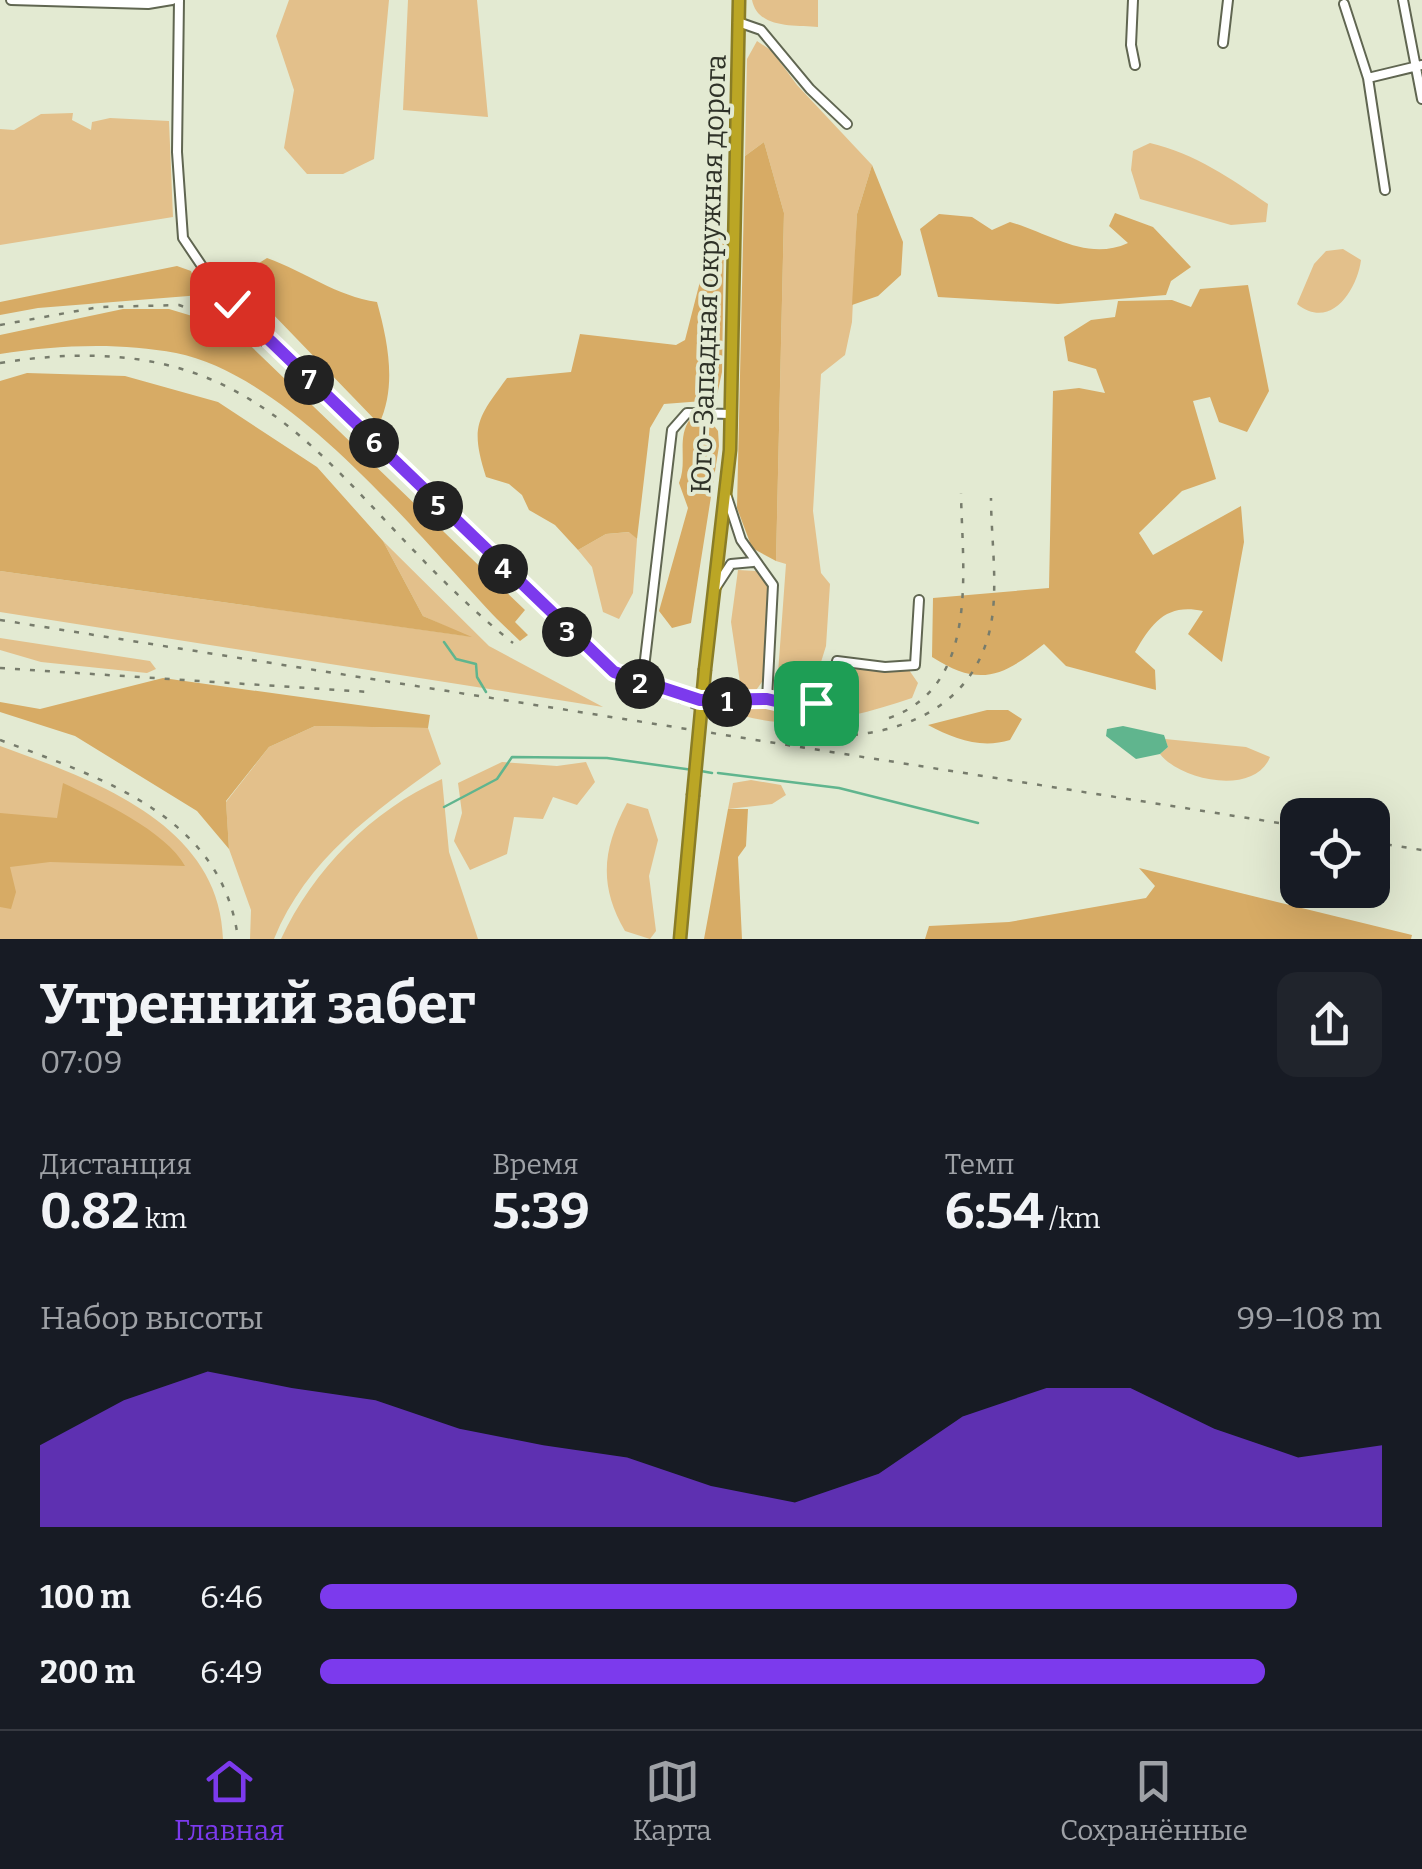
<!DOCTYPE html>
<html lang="ru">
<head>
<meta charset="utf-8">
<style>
  :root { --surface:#171b24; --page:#20242c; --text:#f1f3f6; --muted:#9ea1a6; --line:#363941; --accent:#7c3aed }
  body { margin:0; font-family:Bitter,serif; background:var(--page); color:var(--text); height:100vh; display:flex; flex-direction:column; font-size:38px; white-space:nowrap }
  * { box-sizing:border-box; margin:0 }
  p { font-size:32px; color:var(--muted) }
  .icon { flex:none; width:55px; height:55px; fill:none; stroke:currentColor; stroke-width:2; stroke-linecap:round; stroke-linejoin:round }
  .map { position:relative; height:939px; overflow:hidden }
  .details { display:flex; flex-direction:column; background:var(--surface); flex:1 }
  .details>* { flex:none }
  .tools { position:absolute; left:1280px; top:798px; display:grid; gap:20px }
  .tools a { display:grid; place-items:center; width:110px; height:110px; border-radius:20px; background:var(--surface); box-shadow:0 10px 40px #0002; font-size:50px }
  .pin { position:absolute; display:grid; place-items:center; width:85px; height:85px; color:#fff; margin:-42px; border-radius:20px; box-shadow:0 5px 15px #0006 }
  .km { position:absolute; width:50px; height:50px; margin:-25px; border-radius:50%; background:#222; color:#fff; font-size:28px; line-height:50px; text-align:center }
  .round { display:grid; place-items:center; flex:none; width:105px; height:105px; border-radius:20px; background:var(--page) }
  .overview { display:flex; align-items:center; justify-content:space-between; height:170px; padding:0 40px }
  h1 { font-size:55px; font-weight:700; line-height:75px }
  .metrics { display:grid; grid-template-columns:repeat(3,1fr); gap:15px; height:170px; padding:10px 40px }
  .metrics div { display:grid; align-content:center }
  .metrics b { font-size:50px; font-weight:700 }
  .metrics small { font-size:28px; font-weight:400 }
  .metrics p { font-size:28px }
  .chart { height:280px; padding:20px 40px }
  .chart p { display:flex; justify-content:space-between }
  .chart svg { width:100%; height:180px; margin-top:10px; fill:var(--accent); opacity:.7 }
  ul { padding:0 40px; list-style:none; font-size:32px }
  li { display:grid; grid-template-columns:160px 120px 1fr; align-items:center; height:75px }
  li i { height:25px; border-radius:12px; background:var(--accent) }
  .menu { display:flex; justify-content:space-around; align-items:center; height:140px; border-top:2px solid var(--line); background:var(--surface); font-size:28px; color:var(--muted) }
  .menu a { display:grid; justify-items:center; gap:5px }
  .menu .on { color:var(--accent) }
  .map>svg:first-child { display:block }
  .green { fill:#e3c08b }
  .forest { fill:#d7ab65 }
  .water { fill:#60b58e }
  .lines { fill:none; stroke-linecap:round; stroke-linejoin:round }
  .stream { stroke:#60b58e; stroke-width:2.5 }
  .minor-casing { stroke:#606651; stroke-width:12 }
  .highway-casing { stroke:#8a7d26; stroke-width:15 }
  .minor { stroke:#fff; stroke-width:8 }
  .highway { stroke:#bba625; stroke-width:10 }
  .rail { stroke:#777c6c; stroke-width:2.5; stroke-dasharray:5 10; stroke-linecap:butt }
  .highway-bridge-casing { stroke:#8a7d26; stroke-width:15; stroke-linecap:butt }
  .highway-bridge { stroke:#bba625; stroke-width:10 }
  .route-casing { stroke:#fff; stroke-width:20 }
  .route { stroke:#7c3aed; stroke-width:12 }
  .labels { text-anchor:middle; stroke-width:8; stroke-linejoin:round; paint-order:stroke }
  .street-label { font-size:28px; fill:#2e3127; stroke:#e3ead2 }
</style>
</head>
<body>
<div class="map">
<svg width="1422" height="939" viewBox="0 0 1422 939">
  <rect width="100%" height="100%" fill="#e3ead2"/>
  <path class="green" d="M289 0H389L374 159 343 174H307L284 148 294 90 276 36Z
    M408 0H477L488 117 403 110Z
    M752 0H818V27C794 25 758 29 752 0Z
    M757 41 772 51 797 85 872 165 857 214 852 322 845 355 821 374 813 511 821 573 830 584 826 646 812 691 805 696 777 687 786 564 776 561 784 213 764 142 745 156 747 59Z
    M73 113 72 120 91 130 92 122 110 118 169 121 173 217 0 245V129L14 130 41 114Z
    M1150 143C1196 154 1230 178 1268 204L1266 222 1231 225 1140 199 1131 170 1133 151Z
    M1343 249 1361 260C1357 290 1331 331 1297 304L1314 264 1326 251Z
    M630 532 637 539 633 593 619 619 603 612 592 567 578 550 606 534Z
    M383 541 489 646 603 707 0 612V571L467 636 423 616Z
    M738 570 756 571 768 584 764 679 752 696H742L731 622Z
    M0 638 150 661 156 669 147 673 41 662 0 650Z
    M843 669 909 670 918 683 912 698C846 720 787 735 720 708 736 707 754 703 769 705 813 712 829 717 843 669Z
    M315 726 428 728 441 764C373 812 306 860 274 939H250L251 910 229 849 226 802 269 747Z
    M1165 739 1246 747 1270 757C1255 796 1181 781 1160 754L1168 747Z
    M0 746C91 779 220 823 223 939H0Z
    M502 762 557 766 586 762 595 782 577 805 553 797 543 819 514 817 507 854 470 870 454 841 462 813 458 783Z
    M442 779 449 852 478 939H281C313 870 372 810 442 779Z
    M751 780 781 785 786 795 772 804 728 809 733 783Z
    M627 803 648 809 658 840 649 876 656 931 650 939 625 931C598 885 603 848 627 803Z"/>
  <path class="forest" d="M764 142 784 213 776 561 752 548 737 508 745 156Z
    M872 165 903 242 901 275 878 296 852 305 857 214Z
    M1115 213 1153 227 1191 267 1171 281 1166 295 1058 304 938 297 920 229 939 214 972 217 992 230 1010 222C1049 233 1087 262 1128 243L1109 226Z
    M724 236 722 372 716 400 664 404 650 428 637 539 629 532 606 534 578 550 555 525 529 510 522 495 509 484 486 477C470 426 477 419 507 378L571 372 580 334 676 345 685 340 704 266 718 238Z
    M267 258C306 272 336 296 377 302 388 342 397 386 379 424L237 277Z
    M177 266 191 271 201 295 38 308 0 315V302Z
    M1248 285 1269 391 1247 432 1219 422 1210 397 1193 401 1216 479 1182 491 1139 533 1153 555 1241 506 1244 542 1222 662 1188 634 1203 611C1167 603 1152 622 1135 652L1155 670 1156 690 1066 666 1044 644C1003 676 980 688 932 657L933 598 1049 588 1053 391 1079 388 1105 393 1096 369 1068 361 1064 337 1091 320 1115 317 1118 301 1172 300 1191 307 1200 289Z
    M123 309H169L232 328 525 610 515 622 528 635 520 641 497 619C418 536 292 376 176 353 119 342 56 345 0 354V335Z
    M27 373 125 376 218 402 317 467 383 541 423 616 472 637 0 571V381Z
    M690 419 712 423 718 431 719 446 691 623 672 628 659 611 688 508 679 483C688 462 676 439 690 419Z
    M163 678 430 715 428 728 315 726 269 747 226 801 229 849 197 811 75 736 0 712V702L40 709Z
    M987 710H1008L1022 719 1010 740C981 749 954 739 928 725Z
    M63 783C99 800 166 831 185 866L50 862 10 867 16 892 11 909 0 907V813L57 818Z
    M728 809H748L746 846 738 857 742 939H704Z
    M1139 868 1412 935 1411 939H925L929 926 1009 922 1146 898 1155 886Z"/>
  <path class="water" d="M1123 726 1164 735 1168 747 1160 754 1136 759 1106 736 1107 729Z"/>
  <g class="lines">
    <path class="stream" d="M444 642 456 659 476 664 477 677 486 692
      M701 771 712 773
      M718 773 839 788 978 823
      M444 807 497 779 512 757 607 758 693 770"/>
    <g class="minor-casing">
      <path id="minor" d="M11 0 148 4 172 0
        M179 0 177 152 183 238 218 290 600 663 623 677 670 694 725 702 767 699 797 706 816 703 830 691 837 661 885 667 915 665 919 600
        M1133 0 1131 45 1135 65
        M1403 0 1422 99
        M1344 4 1368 78 1385 190
        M738 22 761 30 810 89 847 124
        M1223 43 1228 0
        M1368 78 1422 65
        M727 497 741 540 773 585 767 699
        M716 587 731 564 753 562
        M642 685 672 430 687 413 731 414"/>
    </g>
    <g class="highway-casing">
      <path id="highway" d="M705 669 730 450 739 0
        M680 939 693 796"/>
    </g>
    <use href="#minor" class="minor"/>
    <use href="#highway" class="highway"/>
    <path class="rail" d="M0 325 99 307 179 305 238 326 323 395 602 669 723 721
      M0 363C283 317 329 496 513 643
      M0 620 1298 826
      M0 668 369 692
      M889 718C981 686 962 568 961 493
      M808 736C883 740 965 718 988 637 1000 596 991 541 991 498
      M0 740C101 778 223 816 238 939
      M1372 842 1422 850"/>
    <g class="highway-bridge-casing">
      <path id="highway-bridge" d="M693 796 705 669"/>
    </g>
    <use href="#highway-bridge" class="highway-bridge"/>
  </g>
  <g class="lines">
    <g class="route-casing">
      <path id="route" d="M232 304 614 672 700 700 767 699 797 706 816 703"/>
    </g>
    <use href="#route" class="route"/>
  </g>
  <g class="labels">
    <g class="street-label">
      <text transform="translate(708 274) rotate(-88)" y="10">Юго-Западная окружная дорога</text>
    </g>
  </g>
</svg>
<div class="tools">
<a><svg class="icon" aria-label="locate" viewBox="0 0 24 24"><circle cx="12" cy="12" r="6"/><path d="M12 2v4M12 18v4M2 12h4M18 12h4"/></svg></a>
</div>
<div class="pin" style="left:816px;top:703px;background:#1e9e55"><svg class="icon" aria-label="arrive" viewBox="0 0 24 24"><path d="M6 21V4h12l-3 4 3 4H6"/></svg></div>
<div class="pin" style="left:232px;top:304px;background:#d93025"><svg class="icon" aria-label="check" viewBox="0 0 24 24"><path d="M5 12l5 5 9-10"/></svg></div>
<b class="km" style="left:727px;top:702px">1</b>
<b class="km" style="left:640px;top:684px">2</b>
<b class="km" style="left:567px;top:632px">3</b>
<b class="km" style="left:503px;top:569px">4</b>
<b class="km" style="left:438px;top:506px">5</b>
<b class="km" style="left:374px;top:443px">6</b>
<b class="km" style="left:309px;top:380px">7</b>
</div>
<section class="details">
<div class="overview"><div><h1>Утренний забег</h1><p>07:09</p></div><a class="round"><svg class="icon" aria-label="share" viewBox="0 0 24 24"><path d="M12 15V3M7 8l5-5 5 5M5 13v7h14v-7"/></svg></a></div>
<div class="metrics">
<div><p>Дистанция</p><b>0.82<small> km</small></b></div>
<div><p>Время</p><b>5:39</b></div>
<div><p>Темп</p><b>6:54<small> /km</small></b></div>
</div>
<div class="chart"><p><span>Набор высоты</span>99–108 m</p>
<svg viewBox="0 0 160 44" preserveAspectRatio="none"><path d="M0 44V24L10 13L20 6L30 10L40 13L50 20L60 24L70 27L80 34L90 38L100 31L110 17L120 10L130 10L140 20L150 27L160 24V44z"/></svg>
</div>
<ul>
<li><b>100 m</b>6:46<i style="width:92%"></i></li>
<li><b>200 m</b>6:49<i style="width:89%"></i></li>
</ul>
</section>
<nav class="menu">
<a class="on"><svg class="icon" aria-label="home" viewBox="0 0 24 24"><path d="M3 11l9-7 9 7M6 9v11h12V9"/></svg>Главная</a>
<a><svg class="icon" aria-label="map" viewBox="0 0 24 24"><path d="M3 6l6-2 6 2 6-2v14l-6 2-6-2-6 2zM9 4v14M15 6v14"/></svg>Карта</a>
<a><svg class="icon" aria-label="saved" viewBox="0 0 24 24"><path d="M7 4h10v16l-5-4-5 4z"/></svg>Сохранённые</a>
</nav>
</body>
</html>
